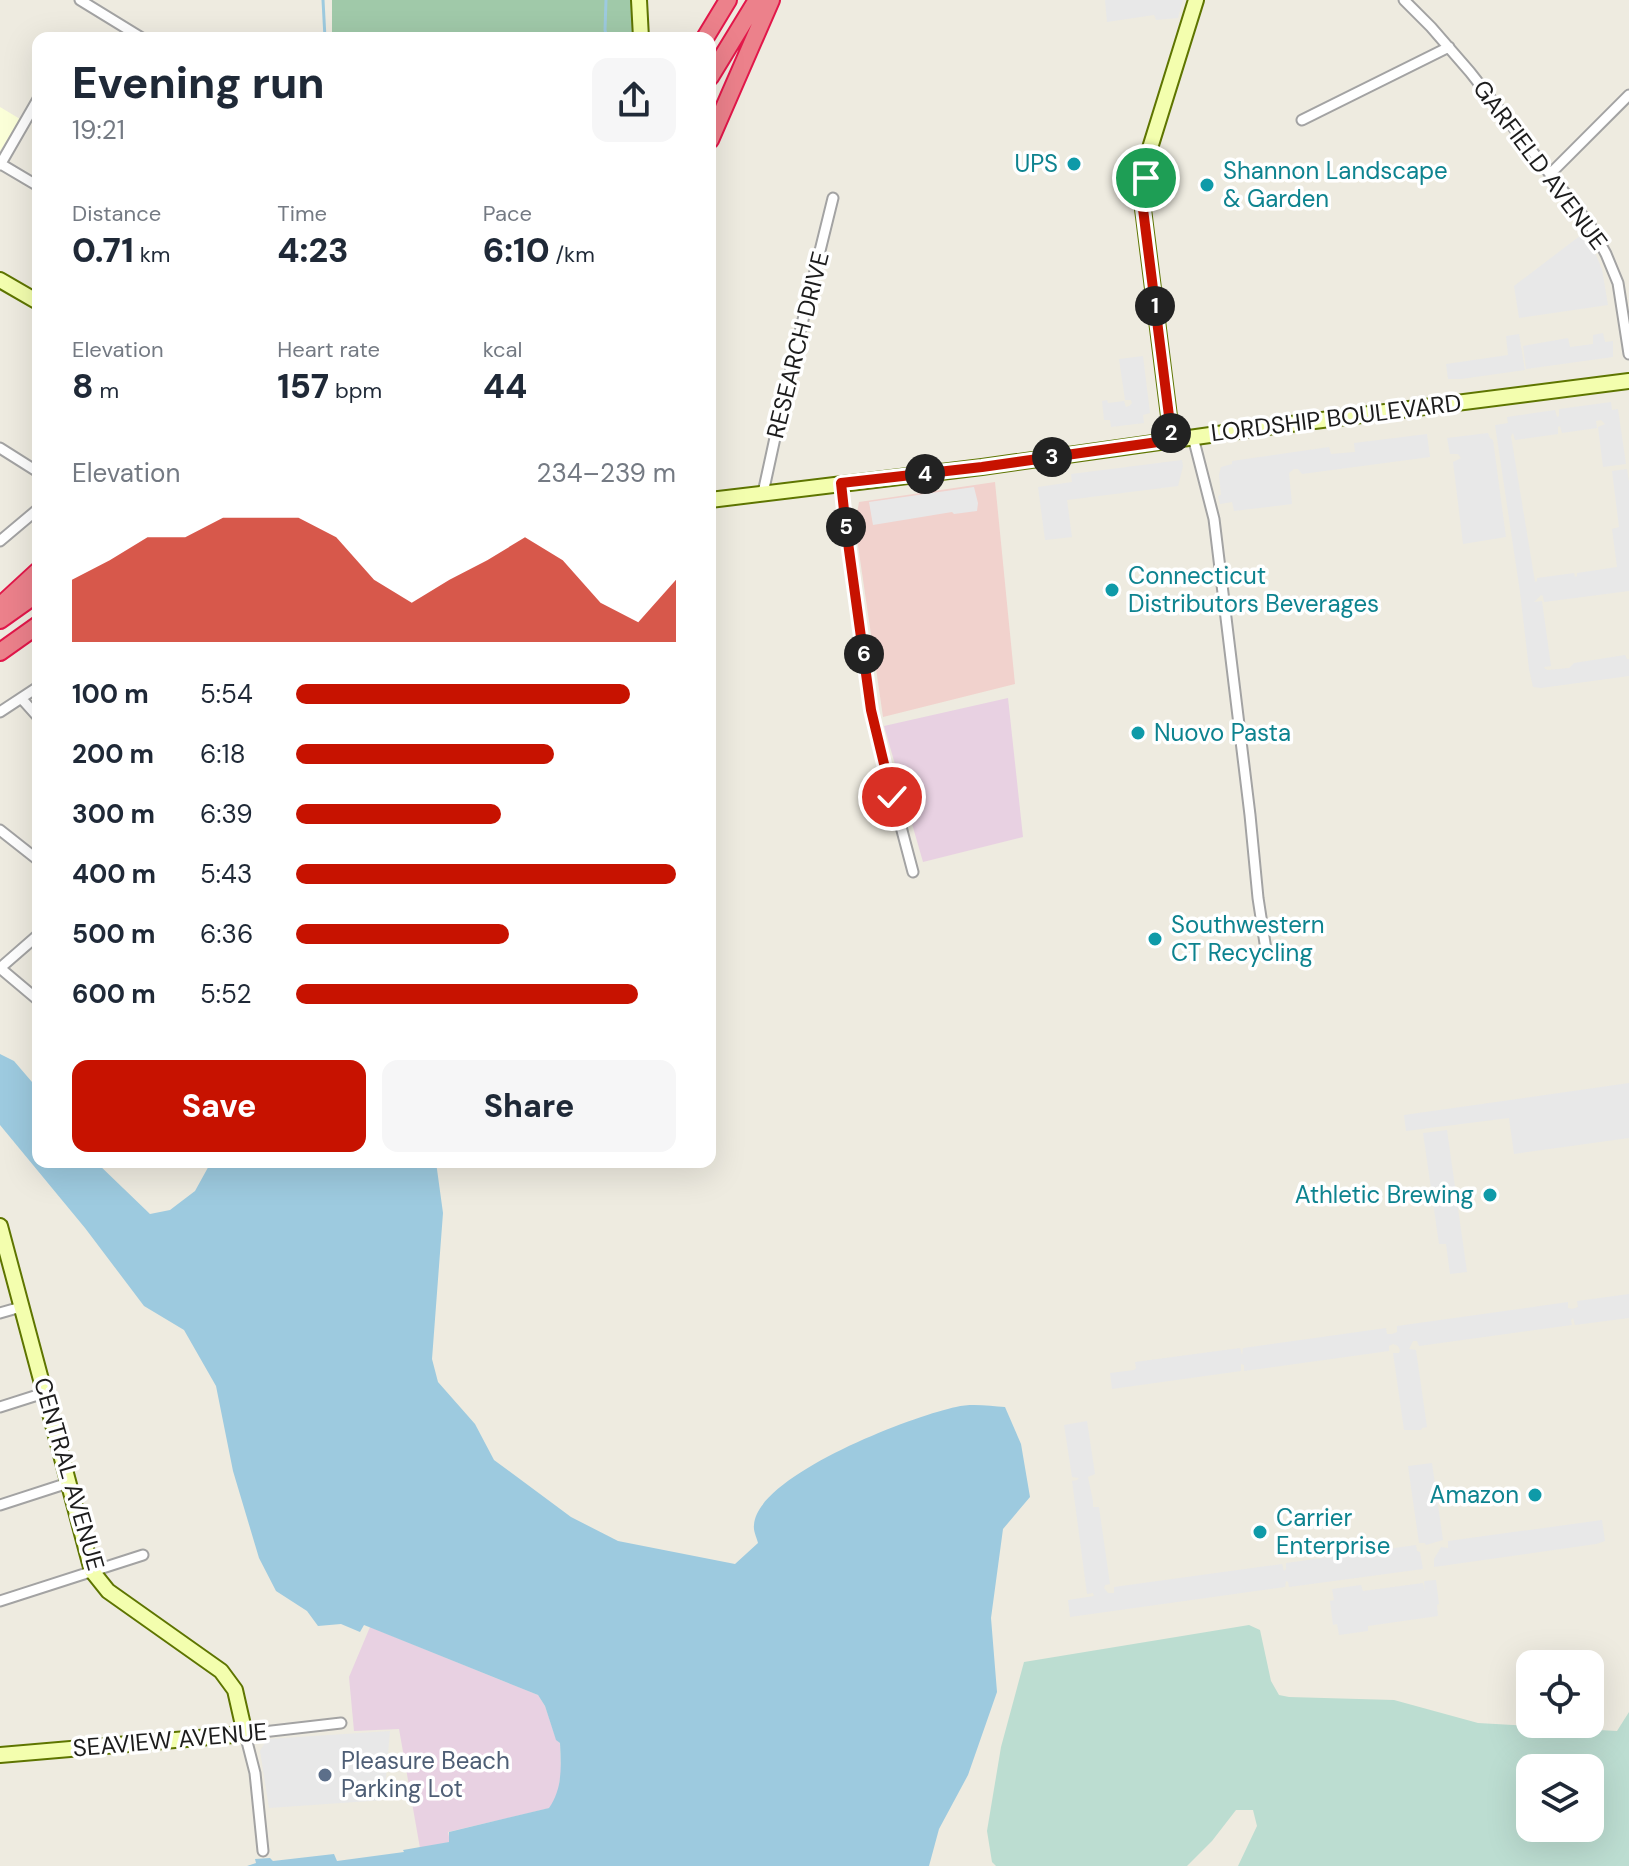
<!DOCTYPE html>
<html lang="en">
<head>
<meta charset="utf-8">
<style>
  :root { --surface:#fff; --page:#f6f6f7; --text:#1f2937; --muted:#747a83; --accent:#c71200 }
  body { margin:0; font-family:"DM Sans",sans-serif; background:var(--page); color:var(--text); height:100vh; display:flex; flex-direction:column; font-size:30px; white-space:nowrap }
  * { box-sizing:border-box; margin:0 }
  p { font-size:26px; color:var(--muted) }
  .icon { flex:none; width:44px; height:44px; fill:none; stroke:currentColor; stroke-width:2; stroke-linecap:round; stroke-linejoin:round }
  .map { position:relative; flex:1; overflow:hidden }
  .panel { position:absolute; left:32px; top:32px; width:684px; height:1136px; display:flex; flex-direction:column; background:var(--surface); border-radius:16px; box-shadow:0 8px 32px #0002 }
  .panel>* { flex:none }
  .controls { position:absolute; left:1516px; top:1650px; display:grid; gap:16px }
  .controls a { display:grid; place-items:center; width:88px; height:88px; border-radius:16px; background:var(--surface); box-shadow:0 8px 32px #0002; font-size:40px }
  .pin { position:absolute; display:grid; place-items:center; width:68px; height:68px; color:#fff; margin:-34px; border:4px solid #fff; border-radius:50%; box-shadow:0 2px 8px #0007 }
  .km { position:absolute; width:40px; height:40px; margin:-20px; border-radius:50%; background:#222; color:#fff; font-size:22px; line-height:40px; text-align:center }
  .round { display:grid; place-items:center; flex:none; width:84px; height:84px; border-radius:16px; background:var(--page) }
  .overview { display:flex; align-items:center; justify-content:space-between; height:136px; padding:0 40px }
  h1 { font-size:44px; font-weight:800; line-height:60px }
  .stats { display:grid; grid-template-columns:repeat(3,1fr); gap:12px; height:136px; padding:8px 40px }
  .stats div { display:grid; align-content:center }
  .stats b { font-size:34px; font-weight:800 }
  .stats small { font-size:22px; font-weight:400 }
  .stats p { font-size:22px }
  .chart { height:224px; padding:16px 40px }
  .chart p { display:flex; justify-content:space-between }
  .chart svg { width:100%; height:144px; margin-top:8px; fill:var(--accent); opacity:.7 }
  .button { display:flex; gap:16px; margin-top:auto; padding:16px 40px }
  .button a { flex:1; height:92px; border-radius:16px; background:var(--accent); color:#fff; font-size:32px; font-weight:800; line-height:92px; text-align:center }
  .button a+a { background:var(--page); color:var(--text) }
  ul { padding:0 40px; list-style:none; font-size:26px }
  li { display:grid; grid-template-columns:128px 96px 1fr; align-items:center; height:60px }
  li i { height:20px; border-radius:10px; background:var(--accent) }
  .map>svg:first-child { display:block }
  .commercial { fill:#f1d2cd }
  .industrial { fill:#e8d1e2 }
  .education { fill:#fbffd8 }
  .wetland { fill:#bcddd1; fill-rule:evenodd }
  .cemetery { fill:#a0c9a9 }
  .parking { fill:#e8e8e8 }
  .water { fill:#9dcadf }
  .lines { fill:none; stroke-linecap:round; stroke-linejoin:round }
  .stream { stroke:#9dcadf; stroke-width:3 }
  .street-casing { stroke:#a3a3a3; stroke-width:13 }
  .secondary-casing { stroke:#5e7500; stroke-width:18 }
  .highway-casing { stroke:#e2174a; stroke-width:20 }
  .street { stroke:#fff; stroke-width:9 }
  .secondary { stroke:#f3feae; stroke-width:14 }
  .highway { stroke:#ec818b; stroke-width:16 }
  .route-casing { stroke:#fff; stroke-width:16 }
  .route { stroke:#c71200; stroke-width:10 }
  .culture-dot { fill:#0f9aa8; stroke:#fff; stroke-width:3 }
  .service-dot { fill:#5c6f8a; stroke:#fff; stroke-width:3 }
  .labels { text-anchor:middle; stroke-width:7; stroke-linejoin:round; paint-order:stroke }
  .culture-label { font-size:24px; fill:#0d838f; stroke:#fff; text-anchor:start }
  .street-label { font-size:24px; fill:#1c1c1c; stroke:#fff }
  .service-label { font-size:24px; fill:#4e5e75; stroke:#fff; text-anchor:start }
</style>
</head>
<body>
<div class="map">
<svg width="1629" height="1866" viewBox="0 0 1629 1866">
  <rect width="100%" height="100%" fill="#eeebe0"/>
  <path class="commercial" d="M995 482 1015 684 883 717 855 525 859 502Z"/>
  <path class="industrial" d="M1008 698 1023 837 923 862 884 726Z
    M370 1627 538 1695 545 1706 556 1739 560 1743 561 1773 557 1797 550 1808 448 1832 450 1842 420 1848 399 1729 354 1731 349 1677Z"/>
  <path class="education" d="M0 107 20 119 0 151Z"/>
  <path class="wetland" d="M1249 1625 1260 1630 1271 1681 1279 1695 1289 1697 1394 1700 1478 1723 1617 1731 1629 1712V1866H1238L1257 1826 1253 1810H1236L1212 1841 1187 1866H996L992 1862 987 1831 1001 1747 1024 1662ZM1530 1768H1590V1828H1530Z"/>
  <path class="cemetery" d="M332 0H632L634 38H332Z"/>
  <path class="parking" d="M1105 0H1183L1178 18 1156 20 1154 15 1107 22Z
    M1581 235 1596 255 1602 269 1608 305 1519 318 1514 286Z
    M1603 333 1605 342 1613 341V357L1526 369 1523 346 1568 338 1570 347 1593 344V335Z
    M1519 334 1525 370 1461 379H1448L1446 364 1508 355 1506 336Z
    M1143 356 1150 413 1143 415 1144 423 1111 427 1110 420H1104L1102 401 1107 400 1108 403 1124 401 1126 407 1129 406 1132 403 1131 400H1125L1119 359Z
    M1611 402 1612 410 1618 409 1626 464 1603 467 1598 427 1605 424 1601 420 1596 421 1597 428 1562 433 1560 426 1558 427V434L1515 440 1513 433 1511 436 1535 582 1537 581V578L1574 573 1575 577 1577 576V573L1617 567 1612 529 1619 527 1612 471 1627 469 1629 482V591L1544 602 1543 596 1541 595 1534 602 1542 601 1551 666 1544 667 1545 669 1548 670 1569 668 1574 663 1625 655 1627 659H1629V676L1541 688 1533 687 1529 669 1520 592 1495 425 1508 423 1507 417 1555 410 1557 417 1559 416V409Z
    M1488 433 1490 438 1493 440 1506 537 1463 544 1453 462 1461 458 1458 454H1450L1447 438Z
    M1427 434 1430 457 1302 474 1298 469H1294L1289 473 1292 504 1234 511 1232 502 1220 504 1218 496 1221 495 1219 475 1221 467 1232 464V461L1329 447 1331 454 1355 452 1354 443Z
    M1182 460 1183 466 1178 486 1067 500 1072 537 1045 540 1038 487 1072 482 1071 474Z
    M974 487 978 503 977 511 954 514 952 512 873 525 869 502Z
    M1629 1083V1138L1514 1154 1509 1118 1406 1131 1404 1115Z
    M1447 1130 1467 1272 1450 1274 1446 1244H1439L1423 1133Z
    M1629 1294V1318L1575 1325 1573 1318 1571 1320 1572 1325 1419 1346 1417 1341H1413L1409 1349 1416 1350 1427 1427 1422 1428 1421 1430H1404L1393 1353H1399L1400 1350 1398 1346 1393 1344 1389 1346V1351L1244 1371V1365L1241 1364V1371L1112 1389 1110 1373 1134 1370 1136 1368 1135 1362 1240 1348 1242 1355 1243 1348 1386 1328 1387 1334H1392L1397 1332V1326L1568 1302V1308L1572 1309 1578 1307 1577 1301Z
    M1087 1421 1095 1474 1088 1477 1093 1501V1507H1099L1110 1584 1105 1585 1104 1588 1108 1593H1114V1587L1282 1564 1284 1571 1286 1569V1563L1416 1545 1417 1551 1420 1552 1423 1569 1289 1587 1288 1582 1286 1581 1285 1587 1070 1617 1068 1600 1094 1596 1093 1593 1087 1594 1072 1481 1077 1480 1079 1478 1072 1477 1064 1425Z
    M1432 1463 1443 1540 1426 1545 1425 1543H1419L1408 1466Z
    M1602 1520 1605 1541 1596 1544 1434 1567V1559L1441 1547 1448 1548V1541Z
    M1436 1580 1439 1604 1437 1605 1438 1616 1368 1626V1631L1339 1635 1337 1624 1333 1625 1330 1601 1334 1600 1332 1589 1361 1585 1363 1591 1423 1583 1425 1592 1424 1581Z
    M390 1731 384 1800 269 1808 260 1751 267 1739Z"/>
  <path class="water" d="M0 1054 14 1061 38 1089V1162H96L150 1214 170 1210 195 1191 211 1162H436L443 1213 432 1359 438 1382 475 1424 494 1460 571 1517 618 1541 735 1564 758 1543C757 1538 753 1531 754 1525 757 1475 912 1416 956 1407 971 1403 990 1406 1005 1407L1021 1444 1030 1497 1003 1529 991 1618 997 1692 968 1775 939 1829 929 1866H247L256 1863 255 1859 270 1858 273 1861 334 1854 337 1861 404 1852 403 1850 449 1842V1832L549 1808C563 1788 561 1766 560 1743L556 1740 545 1706 538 1695 364 1625 360 1632 341 1624 318 1626 307 1611 276 1591 259 1558 233 1471 216 1386 184 1330 144 1306 85 1228 0 1125Z"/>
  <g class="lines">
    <path class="stream" d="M323 0 325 38
      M606 0 605 30 607 38"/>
    <g class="street-casing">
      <path id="street" d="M80 0 142 38
        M1404 0 1431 27 1470 72 1590 225 1606 254 1618 283 1629 354
        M1302 120 1449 47
        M1 164 38 186
        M0 165 38 99
        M1550 174 1629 95
        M1193 437 1214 519 1250 815 1258 898 1266 950
        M0 448 38 472
        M841 483 846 528 873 721 913 872
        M763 493 783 401 833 198
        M0 541 38 509
        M21 698 38 717
        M0 712 38 687
        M0 830 38 860
        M0 968 38 935
        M0 968 38 1000
        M0 1313 21 1307
        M0 1407 44 1393
        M0 1505 68 1483
        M0 1601 143 1555
        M263 1851 255 1773 245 1734 341 1723"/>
    </g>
    <g class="secondary-casing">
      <path id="secondary" d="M639 0 641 38
        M0 280 38 302
        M1172 440 1143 209 1150 148 1196 0
        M710 500 982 467 1267 427 1629 381
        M0 1226 92 1571 108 1591 221 1671 235 1690 245 1734 0 1755"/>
    </g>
    <g class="highway-casing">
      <path id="highway" d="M705 38 728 0
        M710 77 757 0
        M710 140 771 0
        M0 606 38 571
        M0 620 38 593
        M0 652 38 625"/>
    </g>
    <use href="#street" class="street"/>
    <use href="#secondary" class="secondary"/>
    <use href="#highway" class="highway"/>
  </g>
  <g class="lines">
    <g class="route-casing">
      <path id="route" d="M892 797 871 710 846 528 841 483 982 467 1172 440 1143 209 1146 178"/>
    </g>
    <use href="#route" class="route"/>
  </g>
  <g class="culture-dot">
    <circle cx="1074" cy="164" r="8"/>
    <circle cx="1207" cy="185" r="8"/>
    <circle cx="1112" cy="590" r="8"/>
    <circle cx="1138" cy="733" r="8"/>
    <circle cx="1155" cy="939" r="8"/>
    <circle cx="1490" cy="1195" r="8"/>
    <circle cx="1535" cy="1495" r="8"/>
    <circle cx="1260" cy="1532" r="8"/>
  </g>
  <circle class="service-dot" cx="325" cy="1775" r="8"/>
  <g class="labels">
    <g class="culture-label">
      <text x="1058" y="172" text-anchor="end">UPS</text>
      <text x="1223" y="179">Shannon Landscape<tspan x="1223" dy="28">&amp; Garden</tspan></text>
      <text x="1128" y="584">Connecticut<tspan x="1128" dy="28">Distributors Beverages</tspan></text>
      <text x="1154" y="741">Nuovo Pasta</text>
      <text x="1171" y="933">Southwestern<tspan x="1171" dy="28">CT Recycling</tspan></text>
      <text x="1474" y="1203" text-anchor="end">Athletic Brewing</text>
      <text x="1519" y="1503" text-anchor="end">Amazon</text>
      <text x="1276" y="1526">Carrier<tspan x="1276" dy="28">Enterprise</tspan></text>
    </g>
    <g class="street-label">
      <text transform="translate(1540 165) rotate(53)" y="8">GARFIELD AVENUE</text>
      <text transform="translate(798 345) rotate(-76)" y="8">RESEARCH DRIVE</text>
      <text transform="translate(1336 418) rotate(-7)" y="8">LORDSHIP BOULEVARD</text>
      <text transform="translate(69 1474) rotate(74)" y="8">CENTRAL AVENUE</text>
      <text transform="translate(170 1740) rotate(-5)" y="8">SEAVIEW AVENUE</text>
    </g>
    <g class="service-label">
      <text x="341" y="1769">Pleasure Beach<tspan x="341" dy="28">Parking Lot</tspan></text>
    </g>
  </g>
</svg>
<div class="controls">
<a><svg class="icon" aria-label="locate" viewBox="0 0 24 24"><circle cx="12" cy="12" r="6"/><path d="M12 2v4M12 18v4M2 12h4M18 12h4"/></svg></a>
<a><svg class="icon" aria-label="layers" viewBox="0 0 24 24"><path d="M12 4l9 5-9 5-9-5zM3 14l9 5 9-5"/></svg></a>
</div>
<div class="pin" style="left:1146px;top:178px;background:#1e9e55"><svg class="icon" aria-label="arrive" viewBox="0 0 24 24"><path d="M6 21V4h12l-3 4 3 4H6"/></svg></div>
<div class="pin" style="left:892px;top:797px;background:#d93025"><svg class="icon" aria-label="check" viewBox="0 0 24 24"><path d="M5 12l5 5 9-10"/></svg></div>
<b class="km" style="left:1155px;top:306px">1</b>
<b class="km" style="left:1171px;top:433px">2</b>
<b class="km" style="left:1052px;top:457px">3</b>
<b class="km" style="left:925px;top:474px">4</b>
<b class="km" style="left:846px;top:527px">5</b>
<b class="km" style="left:864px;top:654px">6</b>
<section class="panel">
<div class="overview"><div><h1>Evening run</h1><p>19:21</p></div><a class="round"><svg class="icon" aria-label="share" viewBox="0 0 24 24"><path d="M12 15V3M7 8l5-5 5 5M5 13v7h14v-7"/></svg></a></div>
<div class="stats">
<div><p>Distance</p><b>0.71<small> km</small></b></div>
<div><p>Time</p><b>4:23</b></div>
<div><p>Pace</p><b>6:10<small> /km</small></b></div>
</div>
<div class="stats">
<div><p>Elevation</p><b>8<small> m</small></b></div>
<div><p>Heart rate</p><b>157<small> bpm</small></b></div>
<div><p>kcal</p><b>44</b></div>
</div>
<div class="chart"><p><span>Elevation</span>234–239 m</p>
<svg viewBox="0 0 160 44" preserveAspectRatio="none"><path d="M0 44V25L10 19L20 12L30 12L40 6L50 6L60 6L70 12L80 25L90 32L100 25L110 19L120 12L130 19L140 32L150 38L160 25V44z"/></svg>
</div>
<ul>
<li><b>100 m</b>5:54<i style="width:88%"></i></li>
<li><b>200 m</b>6:18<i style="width:68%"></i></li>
<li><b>300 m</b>6:39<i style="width:54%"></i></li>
<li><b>400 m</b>5:43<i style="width:100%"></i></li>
<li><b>500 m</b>6:36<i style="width:56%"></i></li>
<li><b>600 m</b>5:52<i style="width:90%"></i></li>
</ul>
<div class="button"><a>Save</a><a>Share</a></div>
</section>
</div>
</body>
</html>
